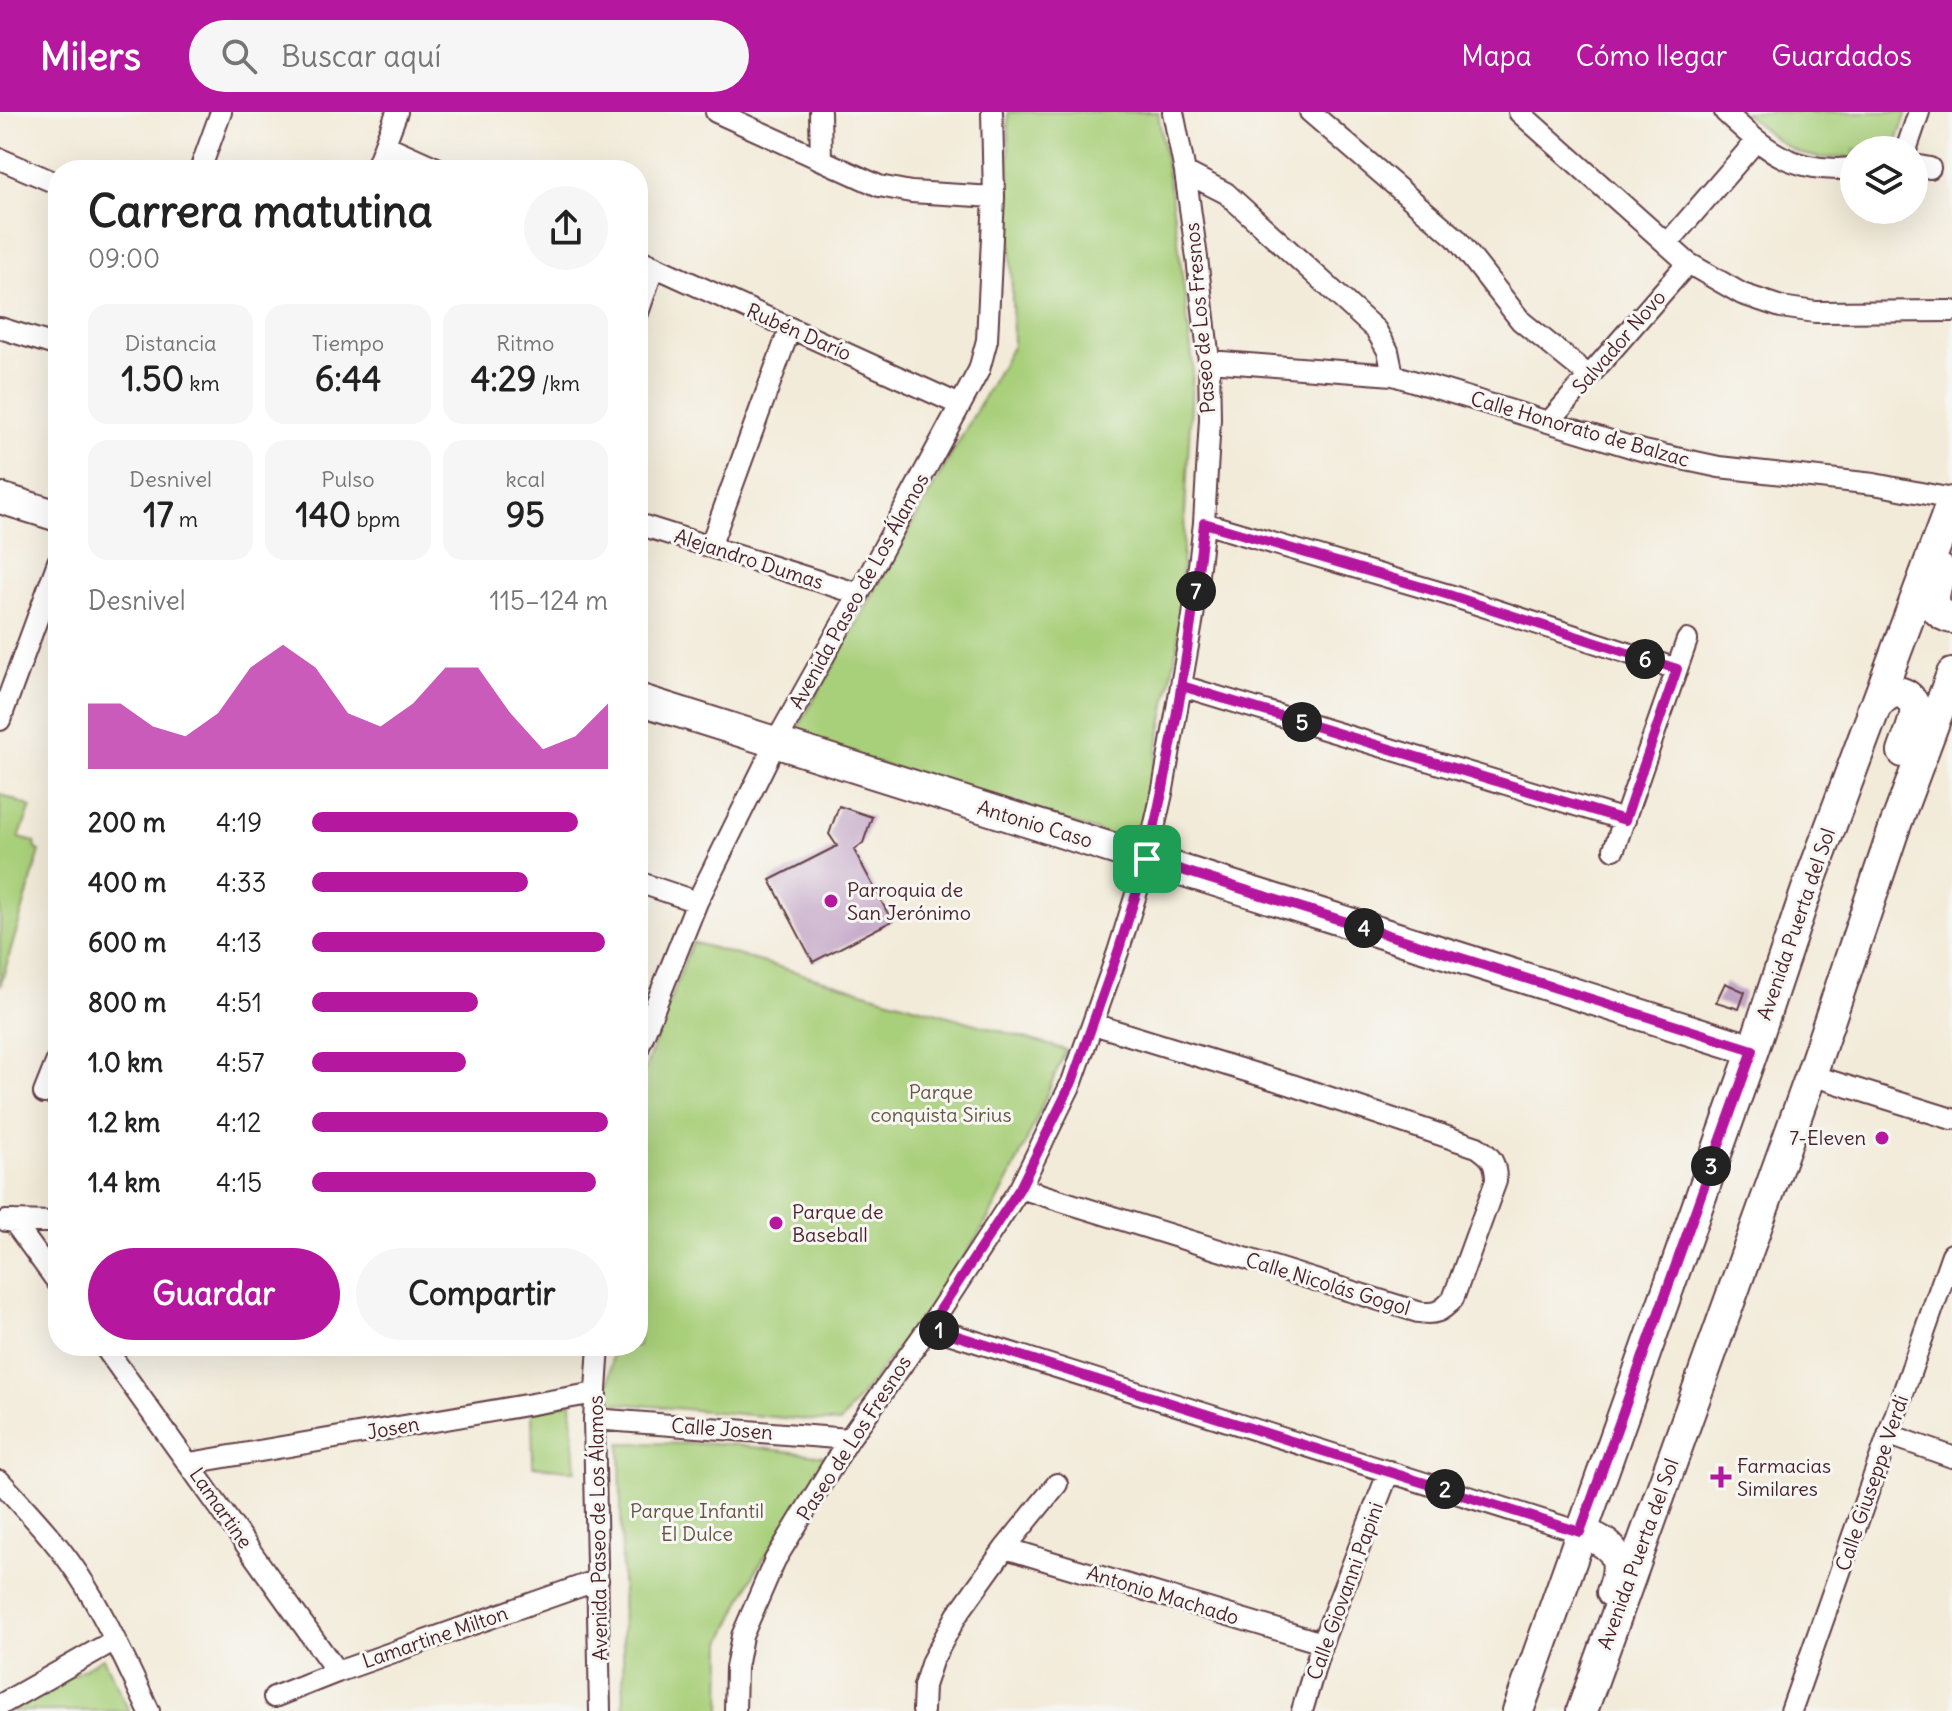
<!DOCTYPE html>
<html lang="es">
<head>
<meta charset="utf-8">
<style>
  :root { --surface:#fff; --page:#f6f6f6; --text:#222; --muted:#767676; --accent:#b5179e }
  body { margin:0; font-family:Delius,sans-serif; background:var(--page); color:var(--text); height:100vh; display:flex; flex-direction:column; font-size:30px; white-space:nowrap }
  * { box-sizing:border-box; margin:0 }
  p { font-size:26px; color:var(--muted) }
  .icon { flex:none; width:44px; height:44px; fill:none; stroke:currentColor; stroke-width:2; stroke-linecap:round; stroke-linejoin:round }
  .map { position:relative; flex:1; overflow:hidden }
  .details { position:absolute; left:48px; top:48px; width:600px; height:1196px; display:flex; flex-direction:column; background:var(--surface); border-radius:32px; box-shadow:0 8px 32px #0002 }
  .details>* { flex:none }
  .tools { position:absolute; left:1840px; top:24px; display:grid; gap:16px }
  .tools a { display:grid; place-items:center; width:88px; height:88px; border-radius:50%; background:var(--surface); box-shadow:0 8px 32px #0002; font-size:40px }
  .pin { position:absolute; display:grid; place-items:center; width:68px; height:68px; color:#fff; margin:-34px; border-radius:16px; box-shadow:0 4px 12px #0006 }
  .km { position:absolute; width:40px; height:40px; margin:-20px; border-radius:50%; background:#222; color:#fff; font-size:22px; line-height:40px; text-align:center }
  .round { display:grid; place-items:center; flex:none; width:84px; height:84px; border-radius:42px; background:var(--page) }
  .head { display:flex; align-items:center; justify-content:space-between; height:136px; padding:0 40px }
  h1 { font-size:44px; font-weight:700; line-height:60px }
  .figures { display:grid; grid-template-columns:repeat(3,1fr); gap:12px; height:136px; padding:8px 40px }
  .figures div { display:grid; align-content:center; border-radius:20px; background:var(--page); text-align:center }
  .figures b { font-size:34px; font-weight:700 }
  .figures small { font-size:22px; font-weight:400 }
  .figures p { font-size:22px }
  .chart { height:224px; padding:16px 40px }
  .chart p { display:flex; justify-content:space-between }
  .chart svg { width:100%; height:144px; margin-top:8px; fill:var(--accent); opacity:.7 }
  .cta { display:flex; gap:16px; margin-top:auto; padding:16px 40px }
  .cta a { flex:1; height:92px; border-radius:48px; background:var(--accent); color:#fff; font-size:32px; font-weight:700; line-height:92px; text-align:center }
  .cta a+a { background:var(--page); color:var(--text) }
  ul { padding:0 40px; list-style:none; font-size:26px }
  li { display:grid; grid-template-columns:128px 96px 1fr; align-items:center; height:60px }
  li i { height:20px; border-radius:10px; background:var(--accent) }
  header { display:flex; align-items:center; gap:48px; box-sizing:border-box; height:112px; padding:0 40px; background:var(--accent); color:#fff }
  header strong { font-size:38px }
  nav { display:flex; gap:44px; margin-inline-start:auto; font-size:28px }
  .search { width:560px; height:72px; background:var(--page); display:flex; align-items:center; gap:20px; box-sizing:border-box; padding:0 28px; border-radius:44px; color:var(--muted); font-size:30px }
  .map>svg:first-child { display:block }
  .green { fill:#a8cf79; stroke:#797752; stroke-width:2 }
  .building { fill:#c1a2c5 }
  .lines { fill:none; stroke-linecap:round; stroke-linejoin:round }
  .street-casing { stroke:#633e45; stroke-width:24 }
  .secondary-casing { stroke:#633e45; stroke-width:34 }
  .street { stroke:#fff; stroke-width:20 }
  .secondary { stroke:#fff; stroke-width:30 }
  .route-casing { stroke:#fff; stroke-width:16 }
  .route { stroke:#b5179e; stroke-width:10 }
  .poi-dot { fill:#b5179e; stroke:#f6f6f2; stroke-width:3 }
  .labels { text-anchor:middle; stroke-width:6; stroke-linejoin:round; paint-order:stroke }
  .street-label { font-size:20px; fill:#4a1f2b; stroke:#f6f6f2 }
  .poi-label { font-size:20px; fill:#4a1f2b; stroke:#f6f6f2; text-anchor:start }
  .park-label { font-size:20px; fill:#665442; stroke:#f6f6f2 }
</style>
</head>
<body>
<header>
<strong>Milers</strong>
<div class="search"><svg class="icon" aria-label="search" viewBox="0 0 24 24"><circle cx="10" cy="10" r="6"/><path d="M15 15l6 6"/></svg>Buscar aquí</div>
<nav><a>Mapa</a><a>Cómo llegar</a><a>Guardados</a></nav>
</header>
<div class="map">
<svg width="1952" height="1599" viewBox="0 0 1952 1599">
  <rect width="100%" height="100%" fill="#f6f6f2"/>
  <filter id="ink" filterUnits="userSpaceOnUse"><feTurbulence type="fractalNoise" baseFrequency=".0125" numOctaves="2"/><feDisplacementMap in="SourceGraphic" scale="16" xChannelSelector="R" yChannelSelector="G"/><feConvolveMatrix kernelMatrix="1 2 1 2 8 2 1 2 1" color-interpolation-filters="sRGB"/></filter>
  <filter id="wash" filterUnits="userSpaceOnUse"><feTurbulence type="fractalNoise" baseFrequency=".006" numOctaves="4" result="noise"/><feDisplacementMap in="SourceGraphic" scale="32" xChannelSelector="R" yChannelSelector="G"/><feGaussianBlur stdDeviation="1.8" result="paint"/><feColorMatrix in="noise" values="0 0 0 0 0 0 0 0 0 0 0 0 0 0 0 0 0 1.4 0 .05"/><feComposite in="paint" operator="in"/></filter>
  <g filter="url(#wash)">
    <rect width="100%" height="100%" fill="#f3ebd9"/>
    <path class="green" d="M1008 0H1158L1178 129 1193 254 1178 530 1139 732 793 625 1013 233Z
      M1744 0H1907L1894 38H1854V45C1841 45 1827 47 1815 45 1788 41 1762 17 1744 0Z
      M0 682 31 695 19 726 35 730 36 737 40 739 0 875Z
      M692 830 1066 938C1038 1001 1014 1066 977 1125 937 1190 886 1250 840 1311L607 1290 613 1234H638V976Z
      M571 1290 576 1359 533 1354 532 1300Z
      M620 1331 728 1332 833 1345 756 1458 722 1530 721 1599H624Z
      M103 1546 129 1599H10Z"/>
    <g id="blocks">
      <path class="building" d="M839 694 872 705 863 731 854 738 892 809 813 850 770 768 837 734 829 722Z
        M1725 871 1745 880 1739 897 1716 890Z"/>
    </g>
  </g>
  <g filter="url(#ink)">
    <use href="#blocks" fill-opacity="0" stroke="#633e45" stroke-width="2"/>
    <g class="lines">
      <g class="street-casing">
        <path id="street" d="M716 0 879 74 911 80 994 85
          M820 0 821 48
          M1310 0 1456 126 1521 209 1589 264
          M1519 0 1688 151 1742 182 1781 195 1815 200 1952 199
          M1725 0C1766 39 1794 62 1854 56
          M385 33 441 58
          M1906 38 1919 0
          M0 47 58 72
          M1914 53 1930 56
          M200 58 221 0
          M375 58 397 0
          M1185 60 1226 81 1376 218 1388 239 1393 263
          M1667 132 1756 29
          M638 147 960 293
          M638 201 654 154
          M0 216 58 234
          M1209 249 1393 263 1644 339 1719 355 1874 372 1952 387
          M1549 310 1688 151
          M1204 411 1449 483 1677 557
          M638 412 859 482
          M710 435 790 216
          M1182 574 1625 708
          M0 608 58 450
          M1614 737 1687 528
          M638 770 697 790
          M638 937 697 790 776 630 862 476 979 258 987 228 994 85 992 0
          M1811 963 1952 1007
          M44 981 58 946
          M1020 1076 1418 1200C1435 1203 1441 1200 1453 1187L1496 1069C1496 1051 1492 1045 1477 1035L1292 973 1093 912
          M6 1109 58 1110
          M13 1109 58 1171
          M929 1215 1580 1420
          M104 1234 337 1560
          M599 1234 594 1307 600 1599
          M594 1307 849 1327
          M1890 1323 1952 1345
          M190 1351 596 1281
          M0 1369C30 1402 62 1435 85 1473 110 1514 129 1557 149 1599
          M1005 1436 1322 1531
          M274 1585 337 1560 598 1468
          M0 1593 115 1528
          M735 1599 736 1556 742 1524 775 1448 849 1327 929 1215 1020 1076 1072 970 1118 840 1147 747 1163 677 1193 505 1204 411 1210 307 1209 249 1197 146 1185 60 1173 0
          M923 1599 924 1574 932 1549 957 1503 1005 1436 1057 1372
          M1302 1599 1322 1531 1389 1359
          M1791 1599 1952 1142"/>
      </g>
      <g class="secondary-casing">
        <path id="secondary" d="M0 386 58 404
          M1941 458C1935 477 1925 500 1952 506
          M638 587 1753 938
          M1872 598C1878 592 1884 584 1892 581 1905 577 1917 590 1915 603 1913 615 1907 628 1903 640
          M1580 1420C1614 1432 1626 1444 1612 1480
          M1518 1599 1753 938 1806 780 1952 390
          M1582 1599 1811 963 1894 717 1952 562"/>
      </g>
      <use href="#street" class="street"/>
      <use href="#secondary" class="secondary"/>
    </g>
  </g>
  <g class="lines" filter="url(#ink)">
    <g class="route-casing">
      <path id="route" d="M1147 747 1118 840 1072 970 1020 1076 929 1215 1580 1420 1753 938 1147 747 1163 677 1182 574 1625 708 1677 557 1449 483 1204 411C1191 524 1173 636 1147 747"/>
    </g>
    <use href="#route" class="route"/>
  </g>
  <g class="poi-dot">
    <circle cx="831" cy="789" r="8"/>
    <circle cx="1882" cy="1026" r="8"/>
    <circle cx="776" cy="1111" r="8"/>
    <path d="M1717 1353h8v8h8v8h-8v8h-8v-8h-8v-8h8z"/>
  </g>
  <g class="labels">
    <g class="street-label">
      <text transform="translate(1200 206) rotate(-95)" y="7">Paseo de Los Fresnos</text>
      <text transform="translate(799 220) rotate(24)" y="7">Rubén Darío</text>
      <text transform="translate(1619 230) rotate(-49)" y="7">Salvador Novo</text>
      <text transform="translate(1580 317) rotate(16)" y="7">Calle Honorato de Balzac</text>
      <text transform="translate(749 447) rotate(18)" y="7">Alejandro Dumas</text>
      <text transform="translate(859 479) rotate(-61)" y="7">Avenida Paseo de Los Álamos</text>
      <text transform="translate(1035 712) rotate(17)" y="7">Antonio Caso</text>
      <text transform="translate(1796 812) rotate(-71)" y="7">Avenida Puerta del Sol</text>
      <text transform="translate(1328 1172) rotate(17)" y="7">Calle Nicolás Gogol</text>
      <text transform="translate(393 1316) rotate(-10)" y="7">Josen</text>
      <text transform="translate(722 1317) rotate(4)" y="7">Calle Josen</text>
      <text transform="translate(854 1326) rotate(-57)" y="7">Paseo de Los Fresnos</text>
      <text transform="translate(1872 1371) rotate(-71)" y="7">Calle Giuseppe Verdi</text>
      <text transform="translate(221 1396) rotate(55)" y="7">Lamartine</text>
      <text transform="translate(598 1416) rotate(-91)" y="7">Avenida Paseo de Los Álamos</text>
      <text transform="translate(1638 1442) rotate(-70)" y="7">Avenida Puerta del Sol</text>
      <text transform="translate(1345 1479) rotate(-70)" y="7">Calle Giovanni Papini</text>
      <text transform="translate(1163 1483) rotate(17)" y="7">Antonio Machado</text>
      <text transform="translate(435 1525) rotate(-19)" y="7">Lamartine Milton</text>
    </g>
    <g class="poi-label">
      <text x="847" y="785">Parroquia de<tspan x="847" dy="23">San Jerónimo</tspan></text>
      <text x="1866" y="1033" text-anchor="end">7-Eleven</text>
      <text x="792" y="1107">Parque de<tspan x="792" dy="23">Baseball</tspan></text>
      <text x="1737" y="1361">Farmacias<tspan x="1737" dy="23">Similares</tspan></text>
    </g>
    <g class="park-label">
      <text x="941" y="987">Parque<tspan x="941" dy="23">conquista Sirius</tspan></text>
      <text x="697" y="1406">Parque Infantil<tspan x="697" dy="23">El Dulce</tspan></text>
    </g>
  </g>
</svg>
<div class="tools">
<a><svg class="icon" aria-label="layers" viewBox="0 0 24 24"><path d="M12 4l9 5-9 5-9-5zM3 14l9 5 9-5"/></svg></a>
</div>
<div class="pin" style="left:1147px;top:747px;background:#1e9e55"><svg class="icon" aria-label="arrive" viewBox="0 0 24 24"><path d="M6 21V4h12l-3 4 3 4H6"/></svg></div>
<b class="km" style="left:939px;top:1218px">1</b>
<b class="km" style="left:1445px;top:1377px">2</b>
<b class="km" style="left:1711px;top:1054px">3</b>
<b class="km" style="left:1364px;top:816px">4</b>
<b class="km" style="left:1302px;top:610px">5</b>
<b class="km" style="left:1645px;top:547px">6</b>
<b class="km" style="left:1196px;top:479px">7</b>
<section class="details">
<div class="head"><div><h1>Carrera matutina</h1><p>09:00</p></div><a class="round"><svg class="icon" aria-label="share" viewBox="0 0 24 24"><path d="M12 15V3M7 8l5-5 5 5M5 13v7h14v-7"/></svg></a></div>
<div class="figures">
<div><p>Distancia</p><b>1.50<small> km</small></b></div>
<div><p>Tiempo</p><b>6:44</b></div>
<div><p>Ritmo</p><b>4:29<small> /km</small></b></div>
</div>
<div class="figures">
<div><p>Desnivel</p><b>17<small> m</small></b></div>
<div><p>Pulso</p><b>140<small> bpm</small></b></div>
<div><p>kcal</p><b>95</b></div>
</div>
<div class="chart"><p><span>Desnivel</span>115–124 m</p>
<svg viewBox="0 0 160 44" preserveAspectRatio="none"><path d="M0 44V24L10 24L20 31L30 34L40 27L50 13L60 6L70 13L80 27L90 31L100 24L110 13L120 13L130 27L140 38L150 34L160 24V44z"/></svg>
</div>
<ul>
<li><b>200 m</b>4:19<i style="width:90%"></i></li>
<li><b>400 m</b>4:33<i style="width:73%"></i></li>
<li><b>600 m</b>4:13<i style="width:99%"></i></li>
<li><b>800 m</b>4:51<i style="width:56%"></i></li>
<li><b>1.0 km</b>4:57<i style="width:52%"></i></li>
<li><b>1.2 km</b>4:12<i style="width:100%"></i></li>
<li><b>1.4 km</b>4:15<i style="width:96%"></i></li>
</ul>
<div class="cta"><a>Guardar</a><a>Compartir</a></div>
</section>
</div>
</body>
</html>
